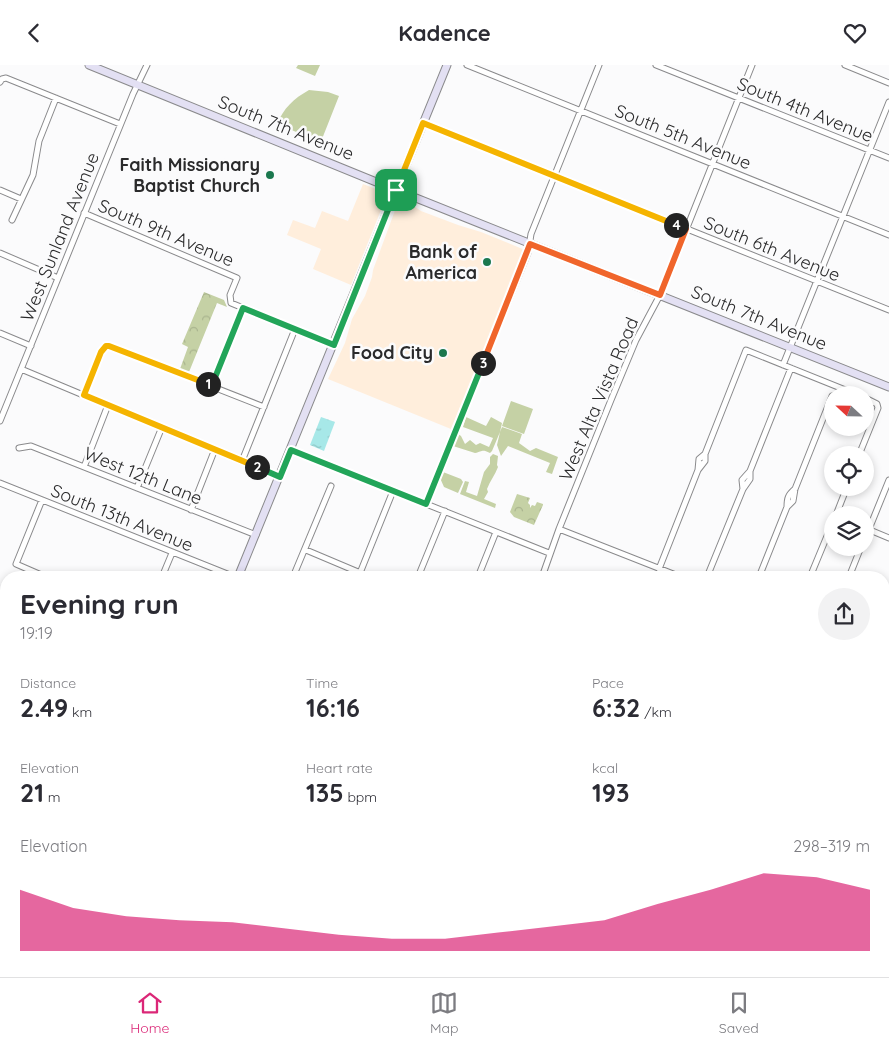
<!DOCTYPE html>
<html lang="en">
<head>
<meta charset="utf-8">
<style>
  :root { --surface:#fff; --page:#f2f2f3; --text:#2b2b33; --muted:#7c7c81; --line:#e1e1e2; --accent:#db2777 }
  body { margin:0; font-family:Quicksand,sans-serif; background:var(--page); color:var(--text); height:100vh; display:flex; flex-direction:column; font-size:19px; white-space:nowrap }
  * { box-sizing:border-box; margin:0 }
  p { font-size:16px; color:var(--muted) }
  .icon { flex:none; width:28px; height:28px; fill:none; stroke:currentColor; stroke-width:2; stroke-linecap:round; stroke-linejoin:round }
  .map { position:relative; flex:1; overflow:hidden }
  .panel { position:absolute; left:0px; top:506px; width:890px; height:406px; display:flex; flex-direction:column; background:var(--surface); border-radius:20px 20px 0 0; box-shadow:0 2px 8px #0003 }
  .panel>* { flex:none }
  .needle { width:32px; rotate:292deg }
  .fabs { position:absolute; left:824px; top:321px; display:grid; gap:10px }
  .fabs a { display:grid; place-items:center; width:50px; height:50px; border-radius:50%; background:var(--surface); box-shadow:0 2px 8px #0003; font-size:25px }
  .pin { position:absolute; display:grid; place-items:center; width:42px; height:42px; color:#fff; margin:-21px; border-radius:10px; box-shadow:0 2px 8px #0006 }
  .km { position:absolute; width:25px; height:25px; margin:-12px; border-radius:50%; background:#222; color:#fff; font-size:14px; line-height:25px; text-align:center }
  .round { display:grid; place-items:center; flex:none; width:52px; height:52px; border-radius:26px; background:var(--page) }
  .headline { display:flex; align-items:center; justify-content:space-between; height:85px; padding:0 20px }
  h1 { font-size:28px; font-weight:800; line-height:38px }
  .stats { display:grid; grid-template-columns:repeat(3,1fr); gap:8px; height:85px; padding:5px 20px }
  .stats div { display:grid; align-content:center }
  .stats b { font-size:25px; font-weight:800 }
  .stats small { font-size:14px; font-weight:400 }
  .stats p { font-size:14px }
  .chart { height:140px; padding:10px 20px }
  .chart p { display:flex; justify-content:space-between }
  .chart svg { width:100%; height:90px; margin-top:5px; fill:var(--accent); opacity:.7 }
  header { display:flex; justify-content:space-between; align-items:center; height:65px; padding:0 20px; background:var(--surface); font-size:22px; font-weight:800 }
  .menu { display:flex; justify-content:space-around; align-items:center; height:70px; border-top:1px solid var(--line); background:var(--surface); font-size:14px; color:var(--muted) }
  .menu a { display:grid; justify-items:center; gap:2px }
  .menu .on { color:var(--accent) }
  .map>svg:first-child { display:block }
  .commercial { fill:#ffeedc }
  .grass { fill:#c5d1a5 }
  .park { fill:url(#park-crowns) }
  .water { fill:url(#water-ripples) }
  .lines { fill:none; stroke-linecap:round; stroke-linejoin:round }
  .minor-casing { stroke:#8a8a8c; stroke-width:7 }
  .tertiary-casing { stroke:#8a8a8c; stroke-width:8 }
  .secondary-casing { stroke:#8a8a8c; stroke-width:9 }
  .minor { stroke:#fff; stroke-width:5 }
  .tertiary { stroke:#fff; stroke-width:5.5 }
  .secondary { stroke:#e3e0f3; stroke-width:7 }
  .split-1-casing { stroke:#fff; stroke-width:10 }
  .split-2-casing { stroke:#fff; stroke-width:10 }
  .split-3-casing { stroke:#fff; stroke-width:10 }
  .split-4-casing { stroke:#fff; stroke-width:10 }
  .split-5-casing { stroke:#fff; stroke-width:10 }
  .split-1 { stroke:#22a559; stroke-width:6 }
  .split-2 { stroke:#f5b400; stroke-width:6 }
  .split-3 { stroke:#22a559; stroke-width:6 }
  .split-4 { stroke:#f0652b; stroke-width:6 }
  .split-5 { stroke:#f5b400; stroke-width:6 }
  .poi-dot { fill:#1b784e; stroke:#fbfbfc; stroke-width:2 }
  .labels { text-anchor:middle; stroke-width:5; stroke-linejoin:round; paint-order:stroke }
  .street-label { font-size:18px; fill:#2a2a2b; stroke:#fbfbfc }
  .poi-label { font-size:18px; font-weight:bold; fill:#2a2a2b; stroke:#fbfbfc; text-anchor:end }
</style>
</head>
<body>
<header><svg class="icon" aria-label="back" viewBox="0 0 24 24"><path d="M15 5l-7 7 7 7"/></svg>Kadence<svg class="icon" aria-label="heart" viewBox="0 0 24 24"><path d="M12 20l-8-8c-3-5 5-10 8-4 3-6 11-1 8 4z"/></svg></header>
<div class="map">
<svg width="889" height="912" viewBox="0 0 889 912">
  <defs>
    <pattern id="park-crowns" width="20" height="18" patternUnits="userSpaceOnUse" patternTransform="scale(1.25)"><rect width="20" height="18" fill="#c5d1a5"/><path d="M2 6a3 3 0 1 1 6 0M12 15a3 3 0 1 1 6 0" fill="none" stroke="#a9b48e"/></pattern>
    <pattern id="water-ripples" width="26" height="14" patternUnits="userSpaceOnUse" patternTransform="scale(1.25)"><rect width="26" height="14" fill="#a7e8e8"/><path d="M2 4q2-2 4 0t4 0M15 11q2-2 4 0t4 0" fill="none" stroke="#90c7c7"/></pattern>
  </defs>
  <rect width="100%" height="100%" fill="#fbfbfc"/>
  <path class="commercial" d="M363 119 381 126 385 132V135L351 220 313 204 321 184 287 170 293 155 315 163 322 146 348 156Z
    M402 137H408L421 146 458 160 481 167 525 185 451 364 328 314 345 278 352 254 365 231 372 212 373 205 397 140Z"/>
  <path class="grass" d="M298 0H320L315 11 296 3Z
    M309 25 328 27 339 31 322 74 318 76 277 59C284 43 293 34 309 25Z
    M511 336 533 344 524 369 502 361Z
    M466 352 486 361 491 352 502 358 500 367 502 362 522 369 519 378 530 386 536 383 558 392 552 409 546 407 550 398 508 381 501 391 497 380 500 367 492 386 490 388C482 384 483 386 475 388L453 381 458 369 461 371 465 379 470 375 476 380 480 378 489 382 493 373 463 362Z
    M493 389 498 391 497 400 498 402C495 410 490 416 487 424L488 427 484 434 496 439 495 443 460 429 465 416 469 417 466 427 477 431 484 407 490 399V392Z
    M443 407 461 414 463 417 458 428 444 422 440 413Z"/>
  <path class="park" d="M204 227 224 235 227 242 217 238 189 307 180 304 188 282 182 279Z
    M517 429 530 433 528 438 530 440V443L532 440 535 441 537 437 543 439V440L534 460 514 452 510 447Z"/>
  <path class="water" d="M321 352 335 357 324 386 310 380Z"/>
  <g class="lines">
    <g class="minor-casing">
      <path id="minor" d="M467 0 889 170
        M656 0 889 93
        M845 0 889 18
        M0 17 2 14 6 13 120 59
        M423 58 889 245
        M0 125 21 134
        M84 148 237 213 230 230 231 238 334 280
        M12 155 33 110 39 76 56 33
        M0 188 58 213
        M0 268 31 281
        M783 300 889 37
        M21 304 279 412
        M211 320 243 243
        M84 330 103 284 109 281 264 342
        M0 356 133 29 147 0
        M19 383 31 381 256 470
        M291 385 549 488
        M859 390 878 343 877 339 865 333
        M242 396 295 264
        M84 402 108 340
        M698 405 699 394 705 389
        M0 418 235 512
        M137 423 162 362
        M743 424 742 415 750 406
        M42 435 16 499 46 512
        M426 439 528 188 531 169 599 0
        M787 442C787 433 788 430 795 424
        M191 445 215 384
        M836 450 847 422
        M865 463 889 473
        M559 464 681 512
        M865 474 889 415
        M306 485 370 512
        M659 504 698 405 705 396V389L746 285 858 330
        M360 508 393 426
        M162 512 172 488
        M293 512 331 421
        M418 512 445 446
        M478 512 496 467
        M542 512 559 464 611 335 636 275 660 230 752 0
        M707 512 743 424 750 414V406L791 303
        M759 512 787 442 793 436 795 424 832 331
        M810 512 832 459
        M849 512 861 482
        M884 654 889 656
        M884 739 889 726
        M0 752 6 754
        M884 827 889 820
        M164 906 177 912
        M347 906 352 908 353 906
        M833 906 847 912
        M237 912 239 906
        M299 912 301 906
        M411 912 413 906
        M515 912 520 906
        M582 912 584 906
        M644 912 647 906
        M747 912 750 906
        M808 912 810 906"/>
    </g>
    <g class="tertiary-casing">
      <path id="tertiary" d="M0 569 6 571
        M685 912 688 906"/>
    </g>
    <g class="secondary-casing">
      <path id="secondary" d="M89 0 386 121 889 322
        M238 512 447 0
        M76 912 78 906"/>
    </g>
    <use href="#minor" class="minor"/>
    <use href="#tertiary" class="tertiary"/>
    <use href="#secondary" class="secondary"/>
  </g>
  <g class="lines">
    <g class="split-1-casing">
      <path id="split-1" d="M208 319 212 320 243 243 334 280 396 125"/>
    </g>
    <g class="split-2-casing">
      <path id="split-2" d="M208 319 109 281H106L101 287 84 330 257 402"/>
    </g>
    <g class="split-3-casing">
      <path id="split-3" d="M257 402 280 412 291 385 426 439 483 298"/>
    </g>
    <g class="split-4-casing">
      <path id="split-4" d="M483 298 530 179 660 230 686 164 676 160"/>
    </g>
    <g class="split-5-casing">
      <path id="split-5" d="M396 125 423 58 676 160"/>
    </g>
    <use href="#split-1" class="split-1"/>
    <use href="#split-2" class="split-2"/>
    <use href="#split-3" class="split-3"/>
    <use href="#split-4" class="split-4"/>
    <use href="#split-5" class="split-5"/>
  </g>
  <g class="poi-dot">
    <circle cx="270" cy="110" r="5"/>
    <circle cx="487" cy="197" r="5"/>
    <circle cx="443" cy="288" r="5"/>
  </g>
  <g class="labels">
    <g class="street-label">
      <text transform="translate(805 45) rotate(22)" y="6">South 4th Avenue</text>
      <text transform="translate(286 63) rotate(22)" y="6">South 7th Avenue</text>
      <text transform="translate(683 72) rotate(22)" y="6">South 5th Avenue</text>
      <text transform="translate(166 168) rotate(23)" y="6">South 9th Avenue</text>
      <text transform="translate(60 172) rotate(-68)" y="6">West Sunland Avenue</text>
      <text transform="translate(772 184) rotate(22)" y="6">South 6th Avenue</text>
      <text transform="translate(759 253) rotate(22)" y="6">South 7th Avenue</text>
      <text transform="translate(599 334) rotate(-67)" y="6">West Alta Vista Road</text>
      <text transform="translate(143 411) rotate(22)" y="6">West 12th Lane</text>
      <text transform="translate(122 453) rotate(22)" y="6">South 13th Avenue</text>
    </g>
    <g class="poi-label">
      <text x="260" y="106">Faith Missionary<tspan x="260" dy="21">Baptist Church</tspan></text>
      <text x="477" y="193">Bank of<tspan x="477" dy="21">America</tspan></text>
      <text x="433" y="294">Food City</text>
    </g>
  </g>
</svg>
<div class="fabs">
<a><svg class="needle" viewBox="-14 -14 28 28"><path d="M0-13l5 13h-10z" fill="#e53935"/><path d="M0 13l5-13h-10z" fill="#7c7c81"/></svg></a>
<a><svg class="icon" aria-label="locate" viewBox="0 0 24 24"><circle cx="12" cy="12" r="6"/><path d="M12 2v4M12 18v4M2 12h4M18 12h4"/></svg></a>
<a><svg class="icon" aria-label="layers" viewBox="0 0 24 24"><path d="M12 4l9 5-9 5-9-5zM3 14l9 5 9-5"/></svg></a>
</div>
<div class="pin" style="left:396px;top:125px;background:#1e9e55"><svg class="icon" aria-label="arrive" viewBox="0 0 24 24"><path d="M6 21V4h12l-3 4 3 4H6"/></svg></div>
<b class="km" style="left:208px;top:319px">1</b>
<b class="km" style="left:257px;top:402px">2</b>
<b class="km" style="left:483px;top:298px">3</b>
<b class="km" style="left:676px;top:160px">4</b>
<section class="panel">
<div class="headline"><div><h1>Evening run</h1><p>19:19</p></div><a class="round"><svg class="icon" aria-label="share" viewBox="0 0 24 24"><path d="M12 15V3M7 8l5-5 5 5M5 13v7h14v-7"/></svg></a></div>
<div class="stats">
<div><p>Distance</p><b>2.49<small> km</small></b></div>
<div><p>Time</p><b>16:16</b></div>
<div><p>Pace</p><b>6:32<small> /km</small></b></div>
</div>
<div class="stats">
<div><p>Elevation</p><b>21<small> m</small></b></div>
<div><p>Heart rate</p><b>135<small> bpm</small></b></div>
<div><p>kcal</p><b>193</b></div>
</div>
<div class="chart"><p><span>Elevation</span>298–319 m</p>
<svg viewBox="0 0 160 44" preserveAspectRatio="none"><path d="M0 44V14L10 23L20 27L30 29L40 30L50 33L60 36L70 38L80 38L90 35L100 32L110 29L120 21L130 14L140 6L150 8L160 14V44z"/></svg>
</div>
</section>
</div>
<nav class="menu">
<a class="on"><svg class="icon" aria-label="home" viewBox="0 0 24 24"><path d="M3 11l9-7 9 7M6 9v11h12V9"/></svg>Home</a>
<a><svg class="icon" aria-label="map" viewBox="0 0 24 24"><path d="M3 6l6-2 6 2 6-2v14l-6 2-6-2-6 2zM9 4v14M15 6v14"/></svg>Map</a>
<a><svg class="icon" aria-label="saved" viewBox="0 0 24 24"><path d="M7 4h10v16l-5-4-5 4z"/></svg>Saved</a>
</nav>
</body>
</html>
